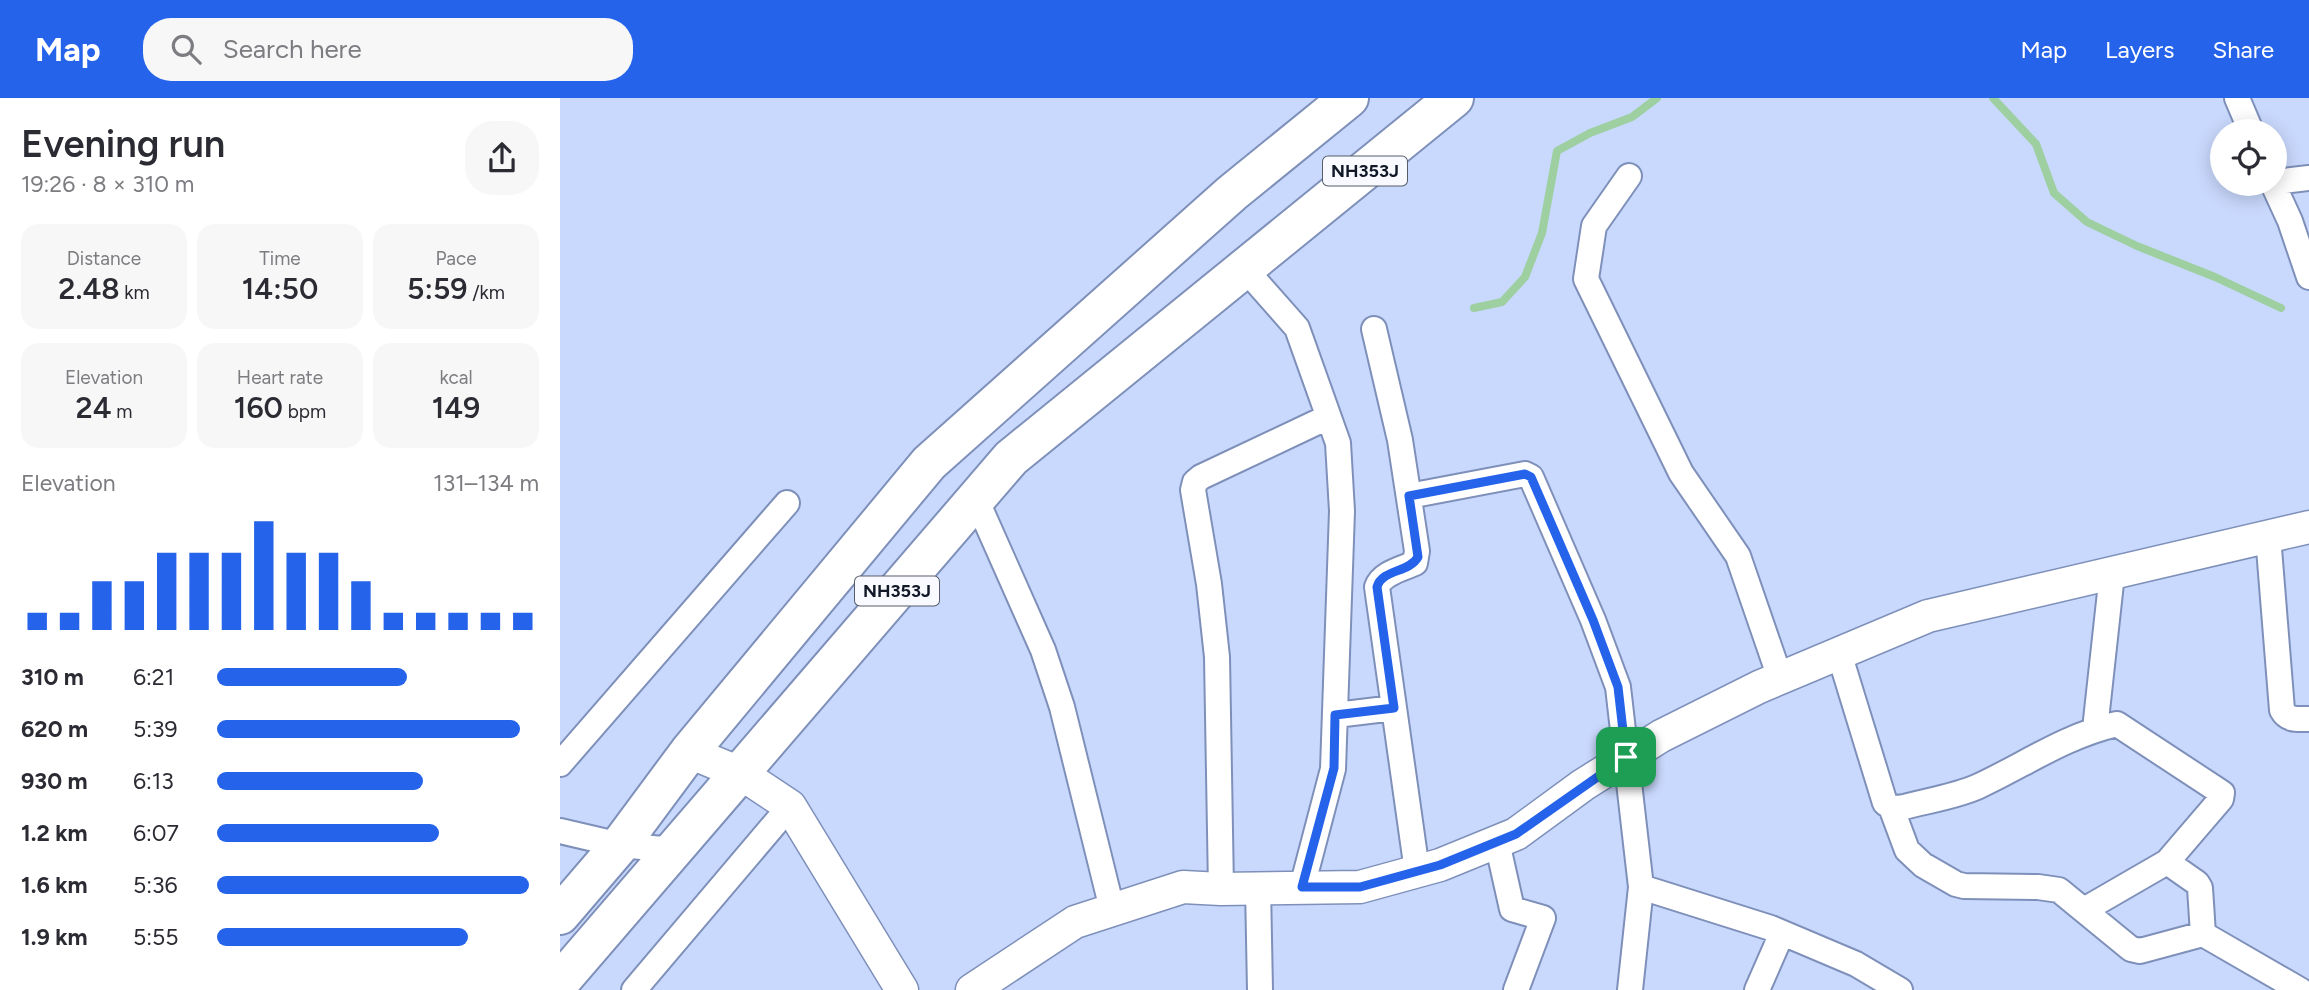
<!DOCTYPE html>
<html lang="en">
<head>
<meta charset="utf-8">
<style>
  :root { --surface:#fff; --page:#f7f7f7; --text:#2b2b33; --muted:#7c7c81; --accent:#2563eb }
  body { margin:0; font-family:Figtree,sans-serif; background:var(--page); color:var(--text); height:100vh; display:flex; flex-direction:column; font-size:26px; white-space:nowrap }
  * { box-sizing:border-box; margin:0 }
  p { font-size:23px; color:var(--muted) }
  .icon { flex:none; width:38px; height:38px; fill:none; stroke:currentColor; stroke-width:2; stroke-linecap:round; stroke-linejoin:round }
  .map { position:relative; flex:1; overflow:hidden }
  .side { display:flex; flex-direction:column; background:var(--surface); width:560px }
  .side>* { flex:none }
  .buttons { position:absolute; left:1650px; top:21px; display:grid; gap:14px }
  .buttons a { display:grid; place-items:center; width:77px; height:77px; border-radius:50%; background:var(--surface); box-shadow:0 4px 18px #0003; font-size:35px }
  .pin { position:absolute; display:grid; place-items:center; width:60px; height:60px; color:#fff; margin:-30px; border-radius:14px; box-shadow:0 4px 10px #0006 }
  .round { display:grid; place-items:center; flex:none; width:74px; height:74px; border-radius:28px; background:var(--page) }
  .headline { display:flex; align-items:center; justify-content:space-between; height:119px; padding:0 21px }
  h1 { font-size:38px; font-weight:600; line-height:52px }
  .stats { display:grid; grid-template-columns:repeat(3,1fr); gap:10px; height:119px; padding:7px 21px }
  .stats div { display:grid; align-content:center; border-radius:18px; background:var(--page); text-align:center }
  .stats b { font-size:30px; font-weight:600 }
  .stats small { font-size:19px; font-weight:400 }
  .stats p { font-size:19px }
  .chart { height:196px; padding:14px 21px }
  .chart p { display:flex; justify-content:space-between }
  .chart svg { width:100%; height:126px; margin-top:7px; stroke:var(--accent); stroke-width:6 }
  ul { padding:0 21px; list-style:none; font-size:23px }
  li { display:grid; grid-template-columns:112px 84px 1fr; align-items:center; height:52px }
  li i { height:18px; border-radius:9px; background:var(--accent) }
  header { display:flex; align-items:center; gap:42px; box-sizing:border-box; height:98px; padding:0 35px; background:var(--accent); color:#fff }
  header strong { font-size:33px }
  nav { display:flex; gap:38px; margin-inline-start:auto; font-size:24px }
  .search { width:490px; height:63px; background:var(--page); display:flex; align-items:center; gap:18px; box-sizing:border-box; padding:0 24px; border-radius:28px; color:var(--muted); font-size:26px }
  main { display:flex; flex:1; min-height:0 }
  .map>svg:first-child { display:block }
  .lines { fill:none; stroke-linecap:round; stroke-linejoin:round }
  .stream { stroke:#9dcfa0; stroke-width:8 }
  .minor-casing { stroke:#7e90ba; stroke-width:28 }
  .tertiary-casing { stroke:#7e90ba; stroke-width:35 }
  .trunk-casing { stroke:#7e90ba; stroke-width:42 }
  .minor { stroke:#fff; stroke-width:24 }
  .tertiary { stroke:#fff; stroke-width:32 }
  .trunk { stroke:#fff; stroke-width:38 }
  .route-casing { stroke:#fff; stroke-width:14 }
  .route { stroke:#2563eb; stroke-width:9 }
  .labels { text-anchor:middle; stroke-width:5; stroke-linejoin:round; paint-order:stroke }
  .shield { fill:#f8faff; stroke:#565c68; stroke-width:2 }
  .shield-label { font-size:18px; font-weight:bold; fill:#111827 }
</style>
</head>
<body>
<header>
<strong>Map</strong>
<div class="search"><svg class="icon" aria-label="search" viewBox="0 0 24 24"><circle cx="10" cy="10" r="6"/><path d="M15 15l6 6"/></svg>Search here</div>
<nav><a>Map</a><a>Layers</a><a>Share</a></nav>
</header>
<main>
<section class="side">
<div class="headline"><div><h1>Evening run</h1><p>19:26 · 8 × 310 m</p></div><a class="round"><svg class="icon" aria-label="share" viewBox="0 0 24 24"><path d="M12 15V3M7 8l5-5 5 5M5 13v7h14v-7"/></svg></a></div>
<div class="stats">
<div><p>Distance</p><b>2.48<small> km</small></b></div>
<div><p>Time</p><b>14:50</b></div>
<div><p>Pace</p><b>5:59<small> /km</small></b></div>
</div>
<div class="stats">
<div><p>Elevation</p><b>24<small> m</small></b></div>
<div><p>Heart rate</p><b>160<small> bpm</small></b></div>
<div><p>kcal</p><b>149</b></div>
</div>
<div class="chart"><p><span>Elevation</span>131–134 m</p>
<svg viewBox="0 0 160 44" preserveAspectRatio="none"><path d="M5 44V38M15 44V38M25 44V27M35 44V27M45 44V17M55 44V17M65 44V17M75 44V6M85 44V17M95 44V17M105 44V27M115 44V38M125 44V38M135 44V38M145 44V38M155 44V38"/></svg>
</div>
<ul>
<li><b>310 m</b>6:21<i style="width:59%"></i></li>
<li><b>620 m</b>5:39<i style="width:94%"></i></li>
<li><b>930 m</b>6:13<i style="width:64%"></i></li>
<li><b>1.2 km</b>6:07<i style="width:69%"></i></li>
<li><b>1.6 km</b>5:36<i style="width:97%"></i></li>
<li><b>1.9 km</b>5:55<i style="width:78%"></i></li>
</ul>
</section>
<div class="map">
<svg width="1749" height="892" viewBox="0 0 1749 892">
  <rect width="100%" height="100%" fill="#c9d9fd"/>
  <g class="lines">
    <path class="stream" d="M1433 0 1476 46 1494 95 1527 124 1577 148 1655 179 1721 210
      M914 210 942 204 965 179 982 135 997 53 1030 35 1072 19 1097 0"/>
    <g class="minor-casing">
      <path id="minor" d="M1677 0 1691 33
        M1069 78 1034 128 1026 181 1121 375 1178 458 1220 580
        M1715 84 1749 80
        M1713 86 1730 123 1749 179
        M685 171 737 230 778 345 782 413 773 671 742 789
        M814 231 840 342 857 453 855 465C842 471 822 475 817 489L857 773
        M849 398 965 376 971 379 1033 522 1058 589 1081 789 1070 892
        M416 401 483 552 502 609 552 811
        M1708 438 1722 612C1728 623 1738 621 1749 621
        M1279 555 1325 705 1331 709 1340 710C1365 703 1395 699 1419 688 1466 666 1505 638 1557 626L1662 695 1661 701 1607 764 1524 812
        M776 617 834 610
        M1535 631 1552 476
        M0 666 227 405
        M1331 709 1347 752 1363 767 1396 786 1404 788 1478 789 1499 792 1571 851 1580 853 1643 836
        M0 733 60 747 114 752
        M937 744 952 811 983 820 956 892
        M1607 764 1637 785 1640 790 1643 836 1740 892
        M698 789 700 892
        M1081 789 1211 830 1296 866 1340 892
        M661 791 657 559 649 486 633 392 635 384 641 379 768 319
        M74 892 230 708
        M1197 892 1222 835"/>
    </g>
    <g class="tertiary-casing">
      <path id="tertiary" d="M129 654 180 675 230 708 342 892
        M412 892 515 824 623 789 661 791 800 789 880 767 956 736 1023 687 1101 638 1199 589 1368 518 1749 429"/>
    </g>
    <g class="trunk-casing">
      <path id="trunk" d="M0 817 60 747 129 654 369 365 672 95 789 0
        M0 884 451 360 894 0"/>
    </g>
    <use href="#minor" class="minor"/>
    <use href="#tertiary" class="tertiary"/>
    <use href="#trunk" class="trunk"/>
  </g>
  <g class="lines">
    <g class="route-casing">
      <path id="route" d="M965 376 971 379 1033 522 1058 589 1066 659 956 736 880 767 800 789H742L774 670 775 617 834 610 817 489C822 471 849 475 858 459L849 398Z"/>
    </g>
    <use href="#route" class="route"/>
  </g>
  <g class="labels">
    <g class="shield">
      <rect x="763" y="58.5" width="84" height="29" rx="5"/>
      <rect x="295" y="478.5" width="84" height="29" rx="5"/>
    </g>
    <g class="shield-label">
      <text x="805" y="79">NH353J</text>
      <text x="337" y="499">NH353J</text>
    </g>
  </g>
</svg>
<div class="buttons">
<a><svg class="icon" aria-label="locate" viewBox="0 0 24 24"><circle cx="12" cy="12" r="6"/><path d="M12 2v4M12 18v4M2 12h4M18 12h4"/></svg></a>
</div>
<div class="pin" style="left:1066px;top:659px;background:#1e9e55"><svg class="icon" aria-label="arrive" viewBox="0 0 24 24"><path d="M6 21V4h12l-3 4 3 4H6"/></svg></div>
</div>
</main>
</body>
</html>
